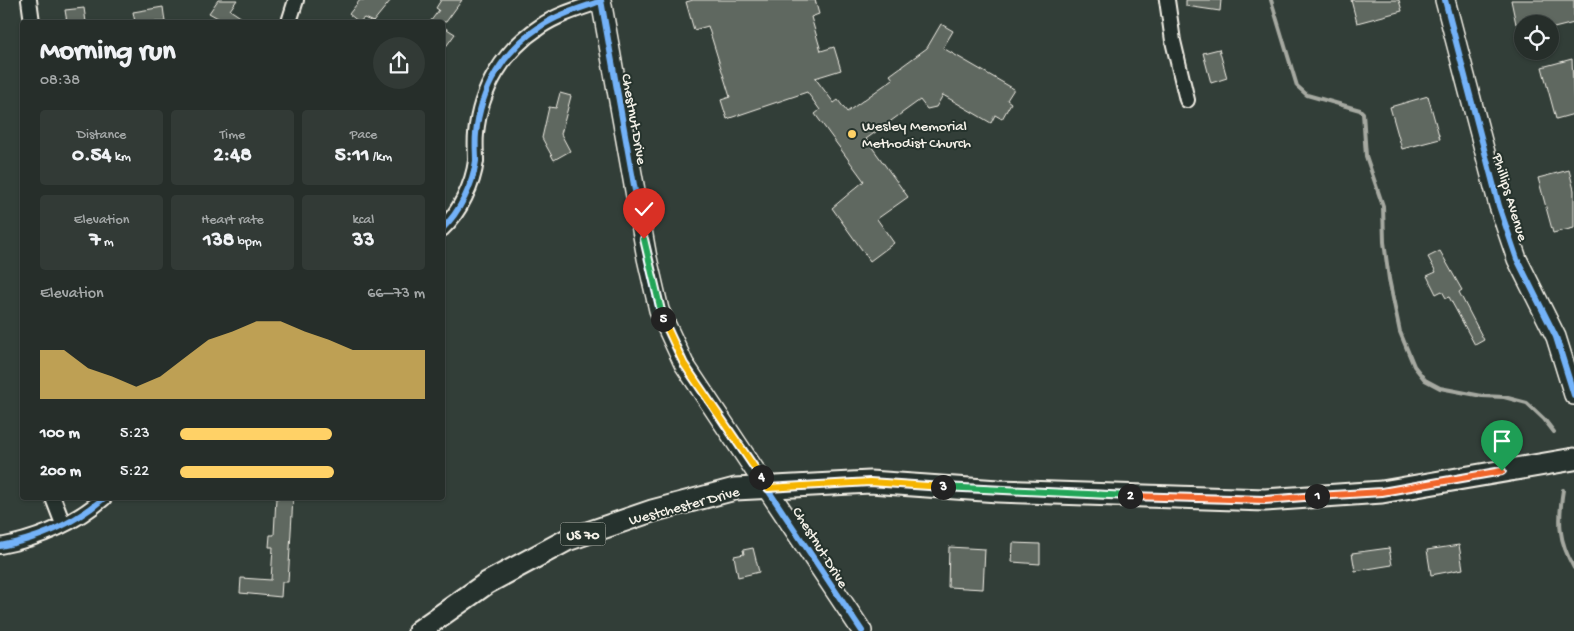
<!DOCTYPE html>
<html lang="en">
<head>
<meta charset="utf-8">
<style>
  :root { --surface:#262e2a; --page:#323a36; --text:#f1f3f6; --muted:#a4a8a8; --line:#424a47; --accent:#ffd166 }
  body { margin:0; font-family:"Gochi Hand",sans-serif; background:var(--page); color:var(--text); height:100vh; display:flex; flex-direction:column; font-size:19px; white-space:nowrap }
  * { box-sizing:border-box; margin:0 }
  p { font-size:16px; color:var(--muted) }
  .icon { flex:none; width:28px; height:28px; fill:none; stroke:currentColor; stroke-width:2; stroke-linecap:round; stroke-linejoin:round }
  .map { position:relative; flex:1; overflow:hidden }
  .drawer { position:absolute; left:20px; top:20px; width:425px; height:480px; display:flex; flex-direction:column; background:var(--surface); border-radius:5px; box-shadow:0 1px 4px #0004,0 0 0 1px var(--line) }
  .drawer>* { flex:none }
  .tools { position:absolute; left:1514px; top:15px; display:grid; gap:10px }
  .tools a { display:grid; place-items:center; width:45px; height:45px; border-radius:50%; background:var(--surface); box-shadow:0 1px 4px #0004,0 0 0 1px var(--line); font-size:25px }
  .pin { position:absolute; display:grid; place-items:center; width:42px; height:42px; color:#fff; margin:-51px -21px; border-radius:50% 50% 50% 0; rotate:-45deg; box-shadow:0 0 5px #0007 }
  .pin .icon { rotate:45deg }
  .km { position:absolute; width:25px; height:25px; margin:-12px; border-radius:50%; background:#222; color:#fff; font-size:14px; line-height:25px; text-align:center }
  .round { display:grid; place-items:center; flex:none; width:52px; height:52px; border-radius:26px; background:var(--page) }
  .head { display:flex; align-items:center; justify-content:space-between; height:85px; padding:0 20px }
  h1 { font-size:28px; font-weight:700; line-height:38px }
  .metrics { display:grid; grid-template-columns:repeat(3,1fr); gap:8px; height:85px; padding:5px 20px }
  .metrics div { display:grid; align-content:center; border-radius:5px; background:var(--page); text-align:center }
  .metrics b { font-size:21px; font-weight:700 }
  .metrics small { font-size:14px; font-weight:400 }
  .metrics p { font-size:14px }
  .chart { height:140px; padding:10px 20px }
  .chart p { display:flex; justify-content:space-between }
  .chart svg { width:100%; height:90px; margin-top:5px; fill:var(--accent); opacity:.7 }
  ul { padding:0 20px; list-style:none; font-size:16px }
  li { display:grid; grid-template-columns:80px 60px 1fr; align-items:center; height:38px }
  li i { height:12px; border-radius:6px; background:var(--accent) }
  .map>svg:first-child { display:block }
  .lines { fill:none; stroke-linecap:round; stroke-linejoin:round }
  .stream { stroke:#a6a9a1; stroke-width:4 }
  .building { fill:#5f6861; stroke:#f4f1e8 }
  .street-casing { stroke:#f4f1e8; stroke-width:18 }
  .secondary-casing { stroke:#f4f1e8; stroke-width:22 }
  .primary-casing { stroke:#f4f1e8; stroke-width:25 }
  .street { stroke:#26332d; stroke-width:14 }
  .secondary { stroke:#26332d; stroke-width:19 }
  .primary { stroke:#26332d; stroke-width:21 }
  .cycleway-casing { stroke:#26332d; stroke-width:9 }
  .cycleway { stroke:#73b2f8; stroke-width:6 }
  .split-1-casing { stroke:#fff; stroke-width:10 }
  .split-2-casing { stroke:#fff; stroke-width:10 }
  .split-3-casing { stroke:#fff; stroke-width:10 }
  .split-4-casing { stroke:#fff; stroke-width:10 }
  .split-5-casing { stroke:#fff; stroke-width:10 }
  .split-6-casing { stroke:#fff; stroke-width:10 }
  .split-1 { stroke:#f0652b; stroke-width:6 }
  .split-2 { stroke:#f0652b; stroke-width:6 }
  .split-3 { stroke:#22a559; stroke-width:6 }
  .split-4 { stroke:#f5b400; stroke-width:6 }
  .split-5 { stroke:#f5b400; stroke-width:6 }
  .split-6 { stroke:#22a559; stroke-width:6 }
  .poi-dot { fill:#ffd166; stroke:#26332d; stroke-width:2 }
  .labels { text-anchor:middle; stroke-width:4; stroke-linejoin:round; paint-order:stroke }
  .shield { fill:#26332d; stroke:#b6b8b0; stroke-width:1 }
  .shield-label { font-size:14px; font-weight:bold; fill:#f4f1e8 }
  .street-label { font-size:15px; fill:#f4f1e8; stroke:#26332d }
  .poi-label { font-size:15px; fill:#f4f1e8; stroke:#26332d; text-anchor:start }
</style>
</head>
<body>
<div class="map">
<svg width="1574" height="631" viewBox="0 0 1574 631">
  <rect width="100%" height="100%" fill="#323e38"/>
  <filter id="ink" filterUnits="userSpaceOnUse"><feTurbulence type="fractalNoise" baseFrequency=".02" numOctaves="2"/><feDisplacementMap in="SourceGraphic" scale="10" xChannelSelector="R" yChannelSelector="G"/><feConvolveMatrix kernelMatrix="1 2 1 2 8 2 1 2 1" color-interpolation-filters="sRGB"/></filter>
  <g filter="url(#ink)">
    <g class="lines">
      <path class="stream" d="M1271 0 1297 86 1307 95 1360 110 1363 113 1366 156 1383 206 1384 242 1389 279 1400 332 1414 366 1425 380 1440 388 1482 396 1504 397 1527 403 1544 419 1554 432
        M1563 490C1558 521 1558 540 1574 568"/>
    </g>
    <path class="building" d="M218 0H237L230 10 248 22H225L209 13Z
      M360 0H391L373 22 364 18 359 22 349 14Z
      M441 0H462L446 22H430L439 10 436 8Z
      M693 0H815L819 14 811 17 821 51 834 47 841 70 815 78 834 103 838 100 847 112 893 79 890 75 927 48 941 24 953 31 943 48 1014 89 1007 100 1011 103 1002 119 995 115 991 123 943 95 936 107 927 109 920 100 866 139 908 197 877 219 894 243 870 261 832 208 864 181 815 114 820 110 807 92 727 119 721 100 730 97 708 26 694 30 686 2Z
      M1186 0H1221L1220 11 1186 6Z
      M1351 0H1399L1402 11 1357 23Z
      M1511 0H1574V23L1550 29V24H1516Z
      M163 7 165 22H135L133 12Z
      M84 8 86 22H67L65 10Z
      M442 26 455 34 442 52Z
      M1219 49 1227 78 1211 83 1203 53Z
      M1572 59 1574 114 1556 119 1542 67Z
      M560 93 571 96 561 134 570 151 554 160 542 138 549 107 556 108Z
      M1428 96 1440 139 1402 149 1390 107Z
      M1569 170 1574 190V228L1553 233 1538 178Z
      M1440 251 1462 290 1459 292 1484 340 1475 345 1449 297 1446 298 1442 291 1436 294 1427 276 1436 272 1428 257Z
      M276 498H293L288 582H282L281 597 240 593 241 578 271 580 273 547H269L270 535H274Z
      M1013 543 1040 544V564L1012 562Z
      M1459 545 1463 569 1431 575 1427 550Z
      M949 547 985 549 983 589 948 587Z
      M753 548 759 572 738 577 734 556 744 554 743 550Z
      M1389 548 1392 565 1355 571 1352 553Z"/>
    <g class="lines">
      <g class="street-casing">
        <path id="street" d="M29 0 32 22
          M1167 0 1173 41 1187 100
          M289 22 296 0
          M442 229C460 212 473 184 476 161 476 152 475 143 476 134 480 89 504 50 541 26 559 14 581 8 601 1
          M53 498 63 524
          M0 546C38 539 75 523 104 498"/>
      </g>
      <g class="secondary-casing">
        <path id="secondary" d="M601 0 647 258 659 310 684 364 862 631
          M1445 0 1499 206 1517 259 1556 337 1574 395"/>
      </g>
      <g class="primary-casing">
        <path id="primary" d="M419 631 487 583 567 540 652 511 735 489 870 482 998 491 1265 500 1382 492 1574 459"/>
      </g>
      <use href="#street" class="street"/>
      <use href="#secondary" class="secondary"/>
      <use href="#primary" class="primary"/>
      <g class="cycleway-casing">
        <path id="cycleway" d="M601 0 647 258 659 310 684 364 862 631
          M1445 0 1499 206 1517 259 1556 337 1574 395
          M442 229C460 212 473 184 476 161 476 152 475 143 476 134 480 89 504 50 541 26 559 14 581 8 601 1
          M0 546C38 539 75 523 104 498"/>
      </g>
      <use href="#cycleway" class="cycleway"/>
    </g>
  </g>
  <g class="lines" filter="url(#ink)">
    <g class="split-1-casing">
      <path id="split-1" d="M1317 496 1382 492 1502 471"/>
    </g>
    <g class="split-2-casing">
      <path id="split-2" d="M1130 496 1265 500 1317 496"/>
    </g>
    <g class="split-3-casing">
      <path id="split-3" d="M943 487 1130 496"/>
    </g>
    <g class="split-4-casing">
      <path id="split-4" d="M761 477 768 488 870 482 943 487"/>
    </g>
    <g class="split-5-casing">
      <path id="split-5" d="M663 319 684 364 761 477"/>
    </g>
    <g class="split-6-casing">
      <path id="split-6" d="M644 239 663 319"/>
    </g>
    <use href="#split-1" class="split-1"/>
    <use href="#split-2" class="split-2"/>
    <use href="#split-3" class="split-3"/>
    <use href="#split-4" class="split-4"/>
    <use href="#split-5" class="split-5"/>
    <use href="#split-6" class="split-6"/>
  </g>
  <circle class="poi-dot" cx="852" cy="134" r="5"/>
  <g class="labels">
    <rect class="shield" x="560.5" y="522.5" width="45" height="23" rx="4"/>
    <g class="shield-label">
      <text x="583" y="539">US 70</text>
    </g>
    <g class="street-label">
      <text transform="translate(635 119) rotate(80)" y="5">Chestnut Drive</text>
      <text transform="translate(1511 197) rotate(73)" y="5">Phillips Avenue</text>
      <text transform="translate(684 505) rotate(-15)" y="5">Westchester Drive</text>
      <text transform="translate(821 547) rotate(58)" y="5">Chestnut Drive</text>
    </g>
    <g class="poi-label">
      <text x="862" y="130">Wesley Memorial<tspan x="862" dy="17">Methodist Church</tspan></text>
    </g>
  </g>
</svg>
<div class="tools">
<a><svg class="icon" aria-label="locate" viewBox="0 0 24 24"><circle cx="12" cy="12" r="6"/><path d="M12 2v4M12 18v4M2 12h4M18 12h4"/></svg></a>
</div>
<div class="pin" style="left:1502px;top:471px;background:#1e9e55"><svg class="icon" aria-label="arrive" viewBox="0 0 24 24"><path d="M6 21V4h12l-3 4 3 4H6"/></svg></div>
<div class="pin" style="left:644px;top:239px;background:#d93025"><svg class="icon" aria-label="check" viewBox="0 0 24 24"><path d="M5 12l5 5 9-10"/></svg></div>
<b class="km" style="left:1317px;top:496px">1</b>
<b class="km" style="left:1130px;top:496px">2</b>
<b class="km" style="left:943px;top:487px">3</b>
<b class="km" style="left:761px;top:477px">4</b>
<b class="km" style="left:663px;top:319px">5</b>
<section class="drawer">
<div class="head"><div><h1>Morning run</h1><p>08:38</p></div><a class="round"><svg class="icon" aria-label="share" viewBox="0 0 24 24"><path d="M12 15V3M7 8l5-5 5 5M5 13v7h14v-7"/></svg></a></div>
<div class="metrics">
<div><p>Distance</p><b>0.54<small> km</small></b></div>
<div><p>Time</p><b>2:48</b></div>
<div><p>Pace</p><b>5:11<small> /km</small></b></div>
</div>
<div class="metrics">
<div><p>Elevation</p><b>7<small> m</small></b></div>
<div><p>Heart rate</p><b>138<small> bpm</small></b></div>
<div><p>kcal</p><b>33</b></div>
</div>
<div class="chart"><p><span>Elevation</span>66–73 m</p>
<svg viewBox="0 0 160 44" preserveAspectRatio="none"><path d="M0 44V20L10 20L20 29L30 33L40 38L50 33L60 24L70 15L80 11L90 6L100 6L110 11L120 15L130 20L140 20L150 20L160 20V44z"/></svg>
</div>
<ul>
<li><b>100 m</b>5:23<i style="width:62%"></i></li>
<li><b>200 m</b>5:22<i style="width:63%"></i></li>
</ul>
</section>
</div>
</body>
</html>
